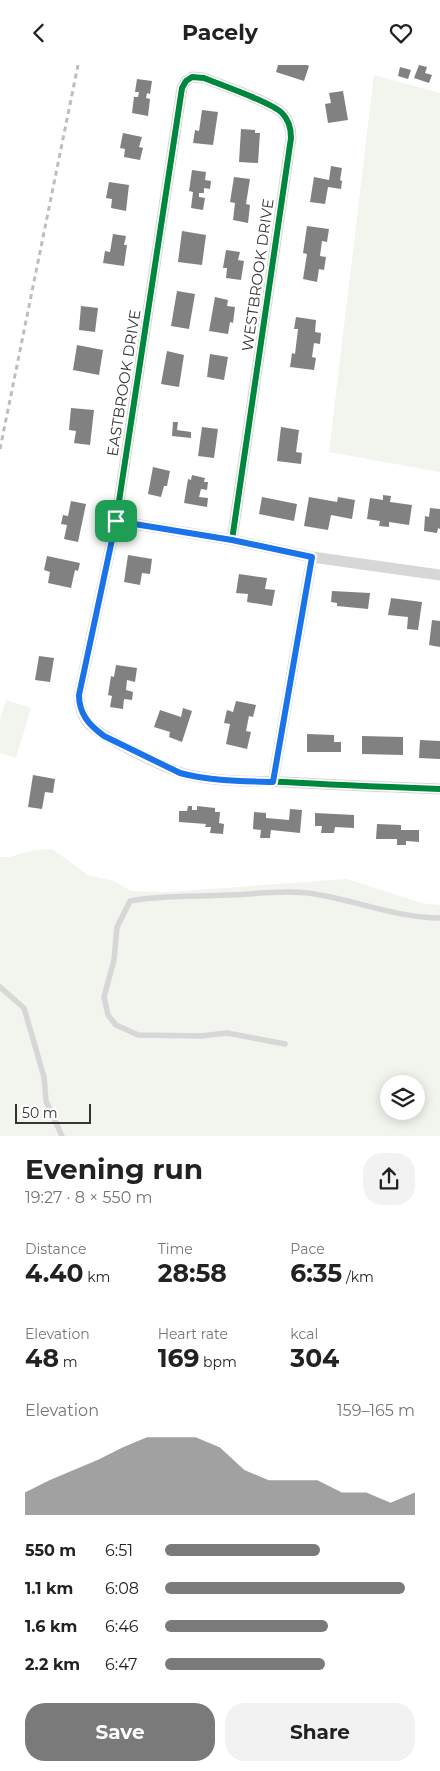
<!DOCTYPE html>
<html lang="en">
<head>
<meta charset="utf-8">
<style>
  :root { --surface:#fff; --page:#f2f2f2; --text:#222; --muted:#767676; --accent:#7a7a7a }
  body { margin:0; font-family:Montserrat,sans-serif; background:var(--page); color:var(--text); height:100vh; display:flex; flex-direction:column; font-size:19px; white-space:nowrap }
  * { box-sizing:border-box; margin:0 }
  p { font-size:16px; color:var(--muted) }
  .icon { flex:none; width:28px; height:28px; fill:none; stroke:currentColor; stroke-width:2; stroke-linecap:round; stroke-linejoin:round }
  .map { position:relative; height:1071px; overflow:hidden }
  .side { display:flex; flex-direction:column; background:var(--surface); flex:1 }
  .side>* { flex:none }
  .controls { position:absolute; left:380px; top:1010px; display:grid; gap:10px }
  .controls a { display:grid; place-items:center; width:45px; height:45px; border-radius:50%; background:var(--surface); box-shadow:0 2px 12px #0003; font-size:25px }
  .scale { position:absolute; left:15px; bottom:12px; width:76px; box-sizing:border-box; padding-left:5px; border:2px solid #333; border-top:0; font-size:14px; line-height:18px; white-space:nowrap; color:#333; -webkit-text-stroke:4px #fff; paint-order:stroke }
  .pin { position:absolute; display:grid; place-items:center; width:42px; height:42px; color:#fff; margin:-21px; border-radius:10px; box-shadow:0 2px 8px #0006 }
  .round { display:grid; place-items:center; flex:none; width:52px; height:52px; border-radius:20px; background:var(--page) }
  .summary { display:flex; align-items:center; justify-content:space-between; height:85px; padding:0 25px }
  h1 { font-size:28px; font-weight:700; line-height:38px }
  .figures { display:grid; grid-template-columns:repeat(3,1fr); gap:8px; height:85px; padding:5px 25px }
  .figures div { display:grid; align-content:center }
  .figures b { font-size:25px; font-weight:700 }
  .figures small { font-size:14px; font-weight:400 }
  .figures p { font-size:14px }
  .chart { height:140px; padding:10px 25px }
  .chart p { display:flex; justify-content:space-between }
  .chart svg { width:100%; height:90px; margin-top:5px; fill:var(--accent); opacity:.7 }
  .button { display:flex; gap:10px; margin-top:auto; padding:10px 25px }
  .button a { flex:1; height:58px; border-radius:20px; background:var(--accent); color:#fff; font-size:20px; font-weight:700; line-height:58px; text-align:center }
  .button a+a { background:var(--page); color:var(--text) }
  ul { padding:0 25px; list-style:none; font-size:16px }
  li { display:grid; grid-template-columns:80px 60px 1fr; align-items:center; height:38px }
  li i { height:12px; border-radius:6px; background:var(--accent) }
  header { display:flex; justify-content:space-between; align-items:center; height:65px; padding:0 25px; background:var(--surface); font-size:22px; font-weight:700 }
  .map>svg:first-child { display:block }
  .green { fill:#f1f5ed; fill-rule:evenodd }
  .building { fill:#818181 }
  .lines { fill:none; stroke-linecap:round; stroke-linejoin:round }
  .service { stroke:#d7d7d7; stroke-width:5.5 }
  .minor { stroke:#d7d7d7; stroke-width:11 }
  .rail { stroke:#bebebe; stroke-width:3; stroke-dasharray:5 4; stroke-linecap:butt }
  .cycleway-casing { stroke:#fff; stroke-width:9 }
  .cycleway { stroke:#00873e; stroke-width:6 }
  .route-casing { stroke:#fff; stroke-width:10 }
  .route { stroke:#1a73e8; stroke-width:6 }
  .labels { text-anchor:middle; stroke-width:5; stroke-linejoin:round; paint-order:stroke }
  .street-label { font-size:15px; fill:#333; stroke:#fff }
</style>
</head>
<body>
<header><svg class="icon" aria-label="back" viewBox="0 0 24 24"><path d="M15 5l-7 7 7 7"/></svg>Pacely<svg class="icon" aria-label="heart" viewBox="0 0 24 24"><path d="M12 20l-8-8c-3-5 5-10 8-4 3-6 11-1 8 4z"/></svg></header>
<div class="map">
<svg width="440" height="1071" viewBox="0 0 440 1071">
  <rect width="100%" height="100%" fill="#fff"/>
  <path class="green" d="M374 10 440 28V407L329 387Z
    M6 635 31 643 16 693 0 688V655Z
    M52 784 88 810 114 816 131 826 169 827 347 814 421 838 440 840V1071H0V792H10L34 785ZM389 1019H416V1046H389Z"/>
  <path class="building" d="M278 0H307L309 1 304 16 276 7Z
    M419 0 427 2 425 8 432 10 429 18 414 13Z
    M400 2 411 5 408 14 398 11Z
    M137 14 152 16 150 29 147 28 146 33 150 34 148 51 132 48 134 32H138L139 27H135Z
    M343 26 348 55 328 58 325 39 331 38 329 28Z
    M202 45 218 47 213 80 193 78 195 65 199 66Z
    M241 64 255 65V68H260L258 98 239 97Z
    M123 68 142 72 139 82 143 83 140 95 124 92 125 84 120 83Z
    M331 101 342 103 340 115 342 116 341 124 328 122 325 139 310 137 314 112 329 115Z
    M192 105 206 107 205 115 211 116 210 124 204 123V128H199V132L205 133 203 145 191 143 193 127 189 126Z
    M234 112 250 114 246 139 250 140 248 158 233 155 235 138 230 137Z
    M109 117 129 120 126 146 111 143 112 134 106 133Z
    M307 161 329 164 327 177 322 176 320 191 326 192 324 205 319 204 317 217 303 214 307 189 303 188Z
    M182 166 206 170 202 200 178 197Z
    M113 169 126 171 124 180H127L124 201 103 198 105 186 110 187Z
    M226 185 240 187 238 195 244 196 241 215 226 213 227 203H223Z
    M177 226 195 229 189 264 171 261Z
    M215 232 228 235 227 241 235 242 233 258 230 257 228 269 209 266Z
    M81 241 98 243 95 267 79 265Z
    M296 252 316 255 315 267 321 268 320 279 314 278 312 292 316 293 314 305 290 302 292 288 295 289 298 264H294Z
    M77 280 103 285 99 310 73 305Z
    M167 286 184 290 179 322 161 319Z
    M210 289 228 292 224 315 207 312Z
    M71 343 94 345 90 380 74 378 76 366 69 365Z
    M173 357H178L177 365 191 367V373L172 371Z
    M202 362 218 364 214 393 198 391Z
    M281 362 299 365 296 387 302 388 301 399 277 396Z
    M153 402 170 406 167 421H164L161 432 148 429Z
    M192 410 205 413 204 417H208L207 425 201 424 199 432 208 433 207 442 184 438 188 414 191 415Z
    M383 430 391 431 390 437 412 440 409 460 389 457V462L379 461 380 456 367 454 370 433 383 435Z
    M262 432 297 439 294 456 259 449Z
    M309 432 337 437 338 432 355 435 352 454 331 450 328 465 304 461Z
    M71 436 86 439 78 477 64 474 67 460 61 459 63 450 68 451Z
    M430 443 440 444V464L438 463 437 468 424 466 425 451 429 452Z
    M128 490 152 494 150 509 142 508 140 520 124 517Z
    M47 491 80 498 78 506 75 505 71 523 48 518 50 507 44 505Z
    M239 509 267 513 265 524 275 525 272 541 247 537 248 529 236 528Z
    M332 526 370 528 368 544 337 541V538L331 537Z
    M391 533 422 537 418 565 407 564 408 552 388 550Z
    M432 555 440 556V582L429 580Z
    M39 591 54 593 50 617 35 615Z
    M116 600 137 603 135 617 127 615 126 625 133 627 132 635 124 634 123 644 110 642 112 631 108 630 111 611 114 612Z
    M236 636 256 640 253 652 249 651 246 666 251 667 247 684 226 679 230 659 224 658 227 645 233 647Z
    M183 643 192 646 182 677 169 672 170 667 154 662 160 645 181 652Z
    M307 669 334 670V677H341V687H307Z
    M362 671 403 672V690L362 689Z
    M420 675 440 676V694L419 693Z
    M33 710 55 714 53 728 45 727 42 744 28 742Z
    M188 741H192V745H197V741L215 743V747H220L219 758 224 759 223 769 210 768 211 762H205L206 759 179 757V746H187Z
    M290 744 302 745 300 768 271 765 270 773H260L261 765 253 764 254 747 266 748V753L289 755Z
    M315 748 354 750V763L335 762 334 768H321L322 761H315Z
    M377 759 401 760V765H419V777L406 776V780H397V774H376Z"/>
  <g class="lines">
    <path class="service" d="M0 922 24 943 44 1012 46 1036 62 1071
      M285 979 227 968 201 971 138 970 116 960 108 950 104 932 114 895 117 862 130 836C163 830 196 832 229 830 259 829 291 824 320 830 360 837 399 853 440 853"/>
    <path class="minor" d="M116 456 232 475 312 492 440 510
      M232 475 291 73C291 64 289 55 282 48 271 37 221 20 204 13L192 12 186 16 182 23 116 456 79 630C79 641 81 649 88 658 101 672 170 706 189 710 220 717 253 716 284 717 336 720 388 722 440 724
      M273 717 312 492"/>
    <path class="rail" d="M0 384 78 0"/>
    <g class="cycleway-casing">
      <path id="cycleway" d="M232 475 291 73C291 64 289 55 282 48 271 37 221 20 204 13L192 12 186 16 182 23 116 456 79 630C79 641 81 649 88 658 101 672 170 706 189 710 220 717 253 716 284 717 336 720 388 722 440 724"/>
    </g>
    <use href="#cycleway" class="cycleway"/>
  </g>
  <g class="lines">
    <g class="route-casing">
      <path id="route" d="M116 456 232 475 312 492 273 717C243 716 209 716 180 708L104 671C89 660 79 649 79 630Z"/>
    </g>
    <use href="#route" class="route"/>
  </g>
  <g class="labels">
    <g class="street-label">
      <text transform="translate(258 210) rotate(-82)" y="5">WESTBROOK DRIVE</text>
      <text transform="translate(124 318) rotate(-81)" y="5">EASTBROOK DRIVE</text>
    </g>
  </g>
</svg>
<div class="controls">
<a><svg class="icon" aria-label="layers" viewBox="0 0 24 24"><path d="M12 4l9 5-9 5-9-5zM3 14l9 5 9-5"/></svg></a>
</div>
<div class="scale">50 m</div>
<div class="pin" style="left:116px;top:456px;background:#1e9e55"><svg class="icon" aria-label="arrive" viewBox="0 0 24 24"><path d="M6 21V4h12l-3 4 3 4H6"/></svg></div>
</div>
<section class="side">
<div class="summary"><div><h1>Evening run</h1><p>19:27 · 8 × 550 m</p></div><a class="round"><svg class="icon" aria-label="share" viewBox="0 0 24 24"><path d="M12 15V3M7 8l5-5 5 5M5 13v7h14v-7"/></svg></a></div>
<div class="figures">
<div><p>Distance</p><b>4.40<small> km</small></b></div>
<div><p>Time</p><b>28:58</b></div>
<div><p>Pace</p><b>6:35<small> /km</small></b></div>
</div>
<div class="figures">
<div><p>Elevation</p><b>48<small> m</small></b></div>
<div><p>Heart rate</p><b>169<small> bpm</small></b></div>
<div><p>kcal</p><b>304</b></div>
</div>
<div class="chart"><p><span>Elevation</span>159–165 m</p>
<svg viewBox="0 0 160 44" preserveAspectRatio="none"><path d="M0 44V33L10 27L20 22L30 17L40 11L50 6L60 6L70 6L80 11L90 22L100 27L110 27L120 27L130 33L140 33L150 38L160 33V44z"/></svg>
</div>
<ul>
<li><b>550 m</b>6:51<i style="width:62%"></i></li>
<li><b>1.1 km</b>6:08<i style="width:96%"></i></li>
<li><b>1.6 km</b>6:46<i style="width:65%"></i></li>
<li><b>2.2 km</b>6:47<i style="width:64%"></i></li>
</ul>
<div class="button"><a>Save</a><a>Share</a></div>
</section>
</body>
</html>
